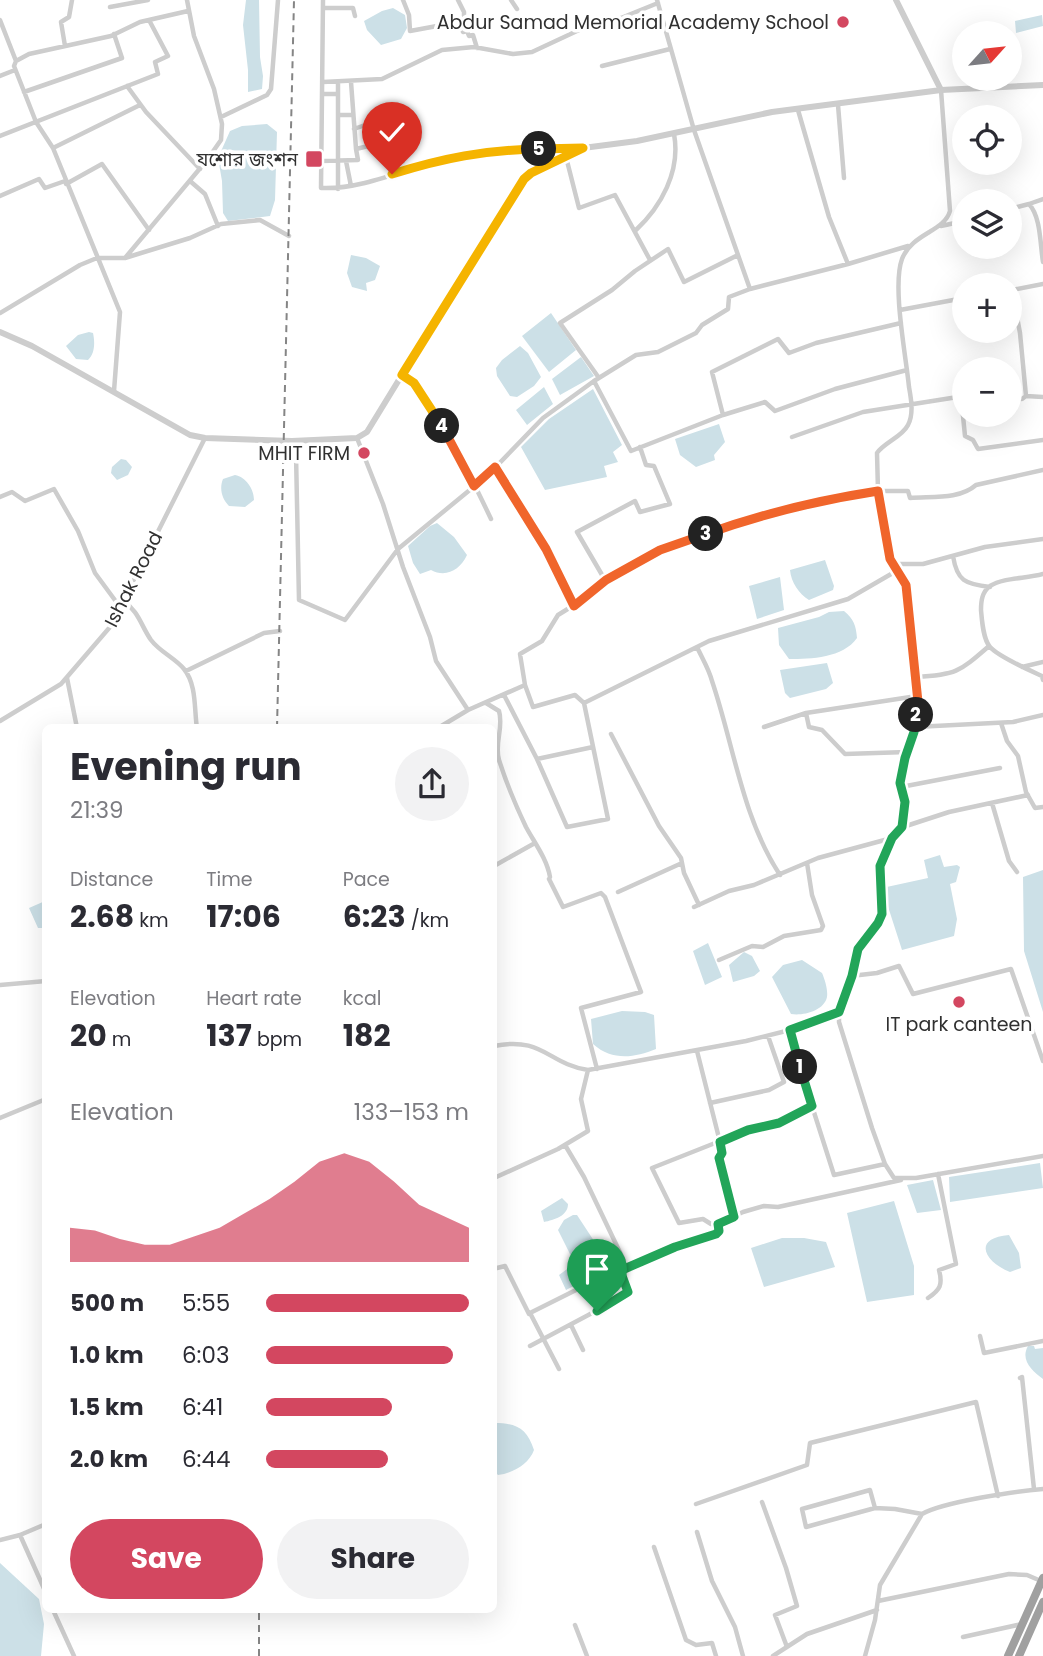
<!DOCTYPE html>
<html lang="en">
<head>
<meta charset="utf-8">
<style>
  :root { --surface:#fff; --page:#f2f2f3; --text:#2b2b33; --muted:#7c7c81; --accent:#d34760 }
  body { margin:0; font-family:Poppins,"Noto Sans Bengali",sans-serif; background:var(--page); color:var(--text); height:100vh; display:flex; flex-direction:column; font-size:26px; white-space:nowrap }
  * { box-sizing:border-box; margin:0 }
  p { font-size:23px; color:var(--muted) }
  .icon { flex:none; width:38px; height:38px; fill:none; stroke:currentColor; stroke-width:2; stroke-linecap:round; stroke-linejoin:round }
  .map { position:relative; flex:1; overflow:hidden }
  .drawer { position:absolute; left:42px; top:724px; width:455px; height:889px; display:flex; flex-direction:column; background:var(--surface); border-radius:10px; box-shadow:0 7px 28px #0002 }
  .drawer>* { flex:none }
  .needle { width:46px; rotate:63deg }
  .tools { position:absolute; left:952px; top:21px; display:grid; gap:14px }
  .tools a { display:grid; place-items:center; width:70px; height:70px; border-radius:50%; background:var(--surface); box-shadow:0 7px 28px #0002; font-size:35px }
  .pin { position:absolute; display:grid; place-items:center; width:60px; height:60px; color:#fff; margin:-72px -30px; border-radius:50% 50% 50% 0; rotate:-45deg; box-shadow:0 0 7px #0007 }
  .pin .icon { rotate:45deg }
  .km { position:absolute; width:35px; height:35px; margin:-18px; border-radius:50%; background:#222; color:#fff; font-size:19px; line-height:35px; text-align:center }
  .round { display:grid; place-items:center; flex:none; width:74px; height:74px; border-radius:37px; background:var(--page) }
  .overview { display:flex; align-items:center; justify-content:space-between; height:119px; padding:0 28px }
  h1 { font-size:38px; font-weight:700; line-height:52px }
  .stats { display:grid; grid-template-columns:repeat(3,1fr); gap:10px; height:119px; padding:7px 28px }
  .stats div { display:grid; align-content:center }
  .stats b { font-size:30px; font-weight:700 }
  .stats small { font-size:19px; font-weight:400 }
  .stats p { font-size:19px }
  .chart { height:196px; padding:14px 28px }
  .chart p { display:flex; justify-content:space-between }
  .chart svg { width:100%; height:126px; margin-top:7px; fill:var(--accent); opacity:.7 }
  .button { display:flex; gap:14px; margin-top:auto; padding:14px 28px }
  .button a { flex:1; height:80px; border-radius:42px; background:var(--accent); color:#fff; font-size:28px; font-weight:700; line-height:80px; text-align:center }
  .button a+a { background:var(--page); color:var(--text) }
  ul { padding:0 28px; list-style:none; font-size:23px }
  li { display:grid; grid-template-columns:112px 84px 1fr; align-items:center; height:52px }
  li i { height:18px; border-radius:9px; background:var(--accent) }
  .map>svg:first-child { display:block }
  .water { fill:#cce0e7 }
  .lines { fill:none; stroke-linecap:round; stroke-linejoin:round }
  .minor { stroke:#cdcdcd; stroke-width:4.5 }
  .tertiary { stroke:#cdcdcd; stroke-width:6 }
  .trunk { stroke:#a0a0a0; stroke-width:8 }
  .rail { stroke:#858585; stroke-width:2; stroke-dasharray:7 5; stroke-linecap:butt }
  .split-1-casing { stroke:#fff; stroke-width:14 }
  .split-2-casing { stroke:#fff; stroke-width:14 }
  .split-3-casing { stroke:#fff; stroke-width:14 }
  .split-4-casing { stroke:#fff; stroke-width:14 }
  .split-5-casing { stroke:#fff; stroke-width:14 }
  .split-6-casing { stroke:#fff; stroke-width:14 }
  .split-1 { stroke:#22a559; stroke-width:9 }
  .split-2 { stroke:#22a559; stroke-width:9 }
  .split-3 { stroke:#f0652b; stroke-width:9 }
  .split-4 { stroke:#f0652b; stroke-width:9 }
  .split-5 { stroke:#f5b400; stroke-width:9 }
  .split-6 { stroke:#f5b400; stroke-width:9 }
  .poi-dot { fill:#d34760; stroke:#fff; stroke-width:2.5 }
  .labels { text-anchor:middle; stroke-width:7; stroke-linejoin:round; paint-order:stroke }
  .poi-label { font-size:19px; fill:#303030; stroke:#fff; text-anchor:end }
  .street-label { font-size:19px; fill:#303030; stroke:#fff }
</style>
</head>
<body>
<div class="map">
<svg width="1043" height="1656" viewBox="0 0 1043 1656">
  <rect width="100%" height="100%" fill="#fff"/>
  <path class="water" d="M246 0H259L260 57 263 76 262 89 248 92V70L243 25Z
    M393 8 405 15 407 28 401 39 381 45 367 30 364 21 382 11Z
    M1042 15 1043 26 1016 33 1015 21Z
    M267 124 277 132 275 200 270 216 228 221 223 213 222 181 218 158 230 131 242 126Z
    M351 255 366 258 380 266 375 280 366 283 367 291 352 287 347 273Z
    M551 313 576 350 549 372 522 336Z
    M89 332 93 333C95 342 95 354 88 360L76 359 66 346 78 335Z
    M520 346 528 353 541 377 534 386 517 397 510 396 497 376 496 368 502 360Z
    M581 357 594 376 560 395 552 379Z
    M544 387 553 404 527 425 516 410Z
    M593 389 622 445 613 452 618 462 604 466 607 477 545 490 521 447 549 419Z
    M719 424 725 442 714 455 715 460 696 467 680 455 675 439Z
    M121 459 126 460 132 467 128 475 117 480 111 473 112 467Z
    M235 475C246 477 254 489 254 500L245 507 229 506C222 499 219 489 223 479Z
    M437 523 454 537 467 555C460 570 446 578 431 570L420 574 413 563 408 546 430 526Z
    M825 560 834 586 833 590 809 600C799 594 791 582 790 570Z
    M780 577 784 610 757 619 749 586Z
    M844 611C854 619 856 626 857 638 843 658 811 659 789 659L779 645 778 628 819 617 829 612Z
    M827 663 833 683 826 689 790 698 785 693 780 670Z
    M940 855 944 867 957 865 960 867 956 882 950 884 957 919 954 936 902 950 882 888 928 878 924 860Z
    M1043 870V1012L1024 951 1023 877Z
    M45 901V928H38L29 908Z
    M708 943 722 977 705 985 693 951Z
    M744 952 752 956 760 971 754 976 733 982 729 965Z
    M802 960 822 973C825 980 828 990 827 997 824 1011 803 1016 791 1014L772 977 783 965Z
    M622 1011 645 1012 654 1015 656 1049C634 1058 612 1061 593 1044L591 1019Z
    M1040 1163 1043 1188 950 1202 949 1177Z
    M933 1180 941 1210 917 1213 907 1185Z
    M562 1198 568 1204C568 1216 554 1220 544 1222L541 1211Z
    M894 1201 914 1266V1295L867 1302 847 1213Z
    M573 1215H577L598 1247 576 1257 571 1256 558 1230 564 1220Z
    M1009 1235 1019 1253 1021 1268 1010 1272C984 1262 972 1238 1009 1235Z
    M782 1238H804L826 1242 835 1267 764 1287 751 1248Z
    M574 1264 583 1281 566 1290 559 1275Z
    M1028 1346H1034L1035 1349 1043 1348V1379C1032 1371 1020 1360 1028 1346Z
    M494 1423C516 1423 527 1428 534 1450 529 1464 513 1473 498 1475L494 1471Z
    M0 1563 39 1599 44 1624 41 1656H0Z"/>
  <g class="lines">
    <path class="minor" d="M323 0 321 188C363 190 410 167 452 157 495 147 538 149 582 148
      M403 0 409 15 410 31 464 21V12L458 0
      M511 0 517 9
      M657 0 694 130 750 289 848 264 908 246
      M110 7 148 0
      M323 8H353L355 16
      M0 20 16 61
      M459 22 463 32 467 31 469 36 473 35 477 48
      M65 46 61 22 69 17 72 0
      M602 66 670 49
      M0 76 15 70
      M323 82 382 79 442 50 474 47 513 54 532 52 592 24 621 18 658 3
      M351 82 356 149
      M127 86 146 112 200 169
      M941 90 950 211C944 232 912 233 902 259 892 286 906 356 909 387 911 398 914 414 908 425 902 437 885 442 877 453L878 491 890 559 906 585 918 702 914 732 905 759 900 783 905 815 902 827 892 838 880 866 882 914 879 923 858 949 851 976 839 1012V1022L872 1128 885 1164 894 1178H916L1043 1156
      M24 92 122 58 114 34
      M323 94H338
      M838 105 844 178
      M798 110 829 217 848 264
      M338 115H353
      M221 117 267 95 271 89 278 0
      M354 129 379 120H383L384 127
      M0 136 158 74 155 62 168 56 149 20
      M53 148 140 105
      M566 157 579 208 615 195 650 260
      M321 161 358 160 356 149 381 143
      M346 161 351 186
      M392 174 377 130 389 127 405 170
      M190 181 205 194 218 226
      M66 184 102 164 149 230
      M338 189V82
      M0 196 39 179 45 188 65 181
      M1029 204 1043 199
      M1010 209 1029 204C1041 217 1040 244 1043 262
      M941 226 964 221
      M635 231C661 207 681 171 674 134
      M125 258 190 238 221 224 260 220 289 236
      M750 289 729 297 728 309 702 325 696 333 658 352 636 355 594 381 631 451 723 415 712 372 778 339 789 353 816 343 901 323
      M900 310 964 298
      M0 313 80 265 97 258H125L207 160 221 140 222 124 214 89 194 36 187 0
      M402 375C433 396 474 483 491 519
      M599 378 560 323 612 290 635 271 668 249 684 282 738 255
      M114 391 120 312 53 148 36 122 14 66 16 61 29 54 111 36 140 22 188 11
      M961 396 965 436 973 440 978 449 1043 440
      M1026 396 1020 333 1012 290 1043 284
      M1010 398 1022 399 1026 396 1043 397
      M723 415 765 402 775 411 835 389 907 370
      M792 437 863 412 964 396
      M357 438 383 504 403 567 430 637 436 661 468 710 438 728
      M287 453 296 454 299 600 345 620 398 549 488 475 543 418 594 381
      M495 467 546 549 574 606
      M0 497 12 492 25 501 54 489 78 531 95 573 120 607
      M953 556C957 581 965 584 990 587
      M894 564H923L985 547 1043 539
      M1043 574C1027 579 1004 577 990 586 982 592 981 601 981 610 982 621 983 639 990 647 999 657 1029 670 1042 676L1043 680
      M605 580 577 532 635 501 640 512 670 504 654 466 646 465 640 447
      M123 601C139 611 141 626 151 640 160 652 175 658 184 669 197 685 194 710 197 728
      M697 647C702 658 709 669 712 681 734 746 742 817 780 875
      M1022 667 1043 662
      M186 671 264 633 280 631
      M916 677C956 675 959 672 989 646
      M67 678 77 728
      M525 685 533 707 575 695 584 703
      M504 695 537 759
      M486 703 499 711C504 728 494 743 499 760 506 782 516 806 526 827 534 842 547 859 550 877
      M468 710 525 685 520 654 542 641 558 615 587 597 605 580 660 550 747 519 833 498 878 491H908L910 498C931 496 959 500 976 485L1043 470
      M806 713 809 727 822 730 845 754 907 752
      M0 721 61 684 110 627 205 438
      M1001 723 1007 741 1018 756 1026 792 1035 808 1043 807
      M764 727 806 713 917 696
      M915 727 1013 722 1043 715
      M611 734 659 826 681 858 684 873 699 905
      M593 747 537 759 567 827 608 819C600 780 592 742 584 703L709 641 848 599 898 570
      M901 787 1000 768
      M992 803 1009 861 1017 872
      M903 827 949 812 1028 795
      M494 866 535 843
      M549 879 563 907 601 893 605 897 641 992 581 1008 597 1069
      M618 892 682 863
      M694 907 729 891 754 885 818 858 892 838
      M719 960 752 946 763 947 784 936 821 930 823 926 812 895 807 863
      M851 976 877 973 899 966 913 994 1011 969 1043 1061
      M0 985 46 981
      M790 1030 812 1106
      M494 1046C543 1036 548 1064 588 1070L746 1041 790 1030 839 1012
      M697 1051 720 1142 722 1153 719 1159 734 1217
      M710 1103 769 1090 784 1082 768 1036
      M0 1118 46 1099
      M885 1164 834 1175 812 1106 779 1123 748 1130 652 1168 679 1223 703 1219 711 1224H718L743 1212 764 1206 778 1207 901 1180
      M494 1178 558 1149 588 1131 581 1099 588 1070
      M497 1268 505 1266 529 1314
      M928 1298C940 1290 943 1285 939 1270L956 1264 938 1174
      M571 1325 583 1350
      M980 1336 984 1353 1043 1341
      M530 1346 626 1295 628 1292 621 1273 626 1267 682 1245 716 1234 719 1231 718 1224
      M559 1369 530 1313 626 1265 584 1177 565 1145
      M1020 1378 1022 1377 1034 1489
      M762 1502 786 1568 797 1606 775 1615 787 1647
      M696 1504 807 1465 810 1443 976 1402 998 1496
      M875 1508 870 1490 802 1509 806 1527 875 1508 895 1509 922 1514
      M46 1524 20 1535 46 1593
      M697 1532 712 1581 735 1627 743 1656
      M0 1540 20 1535
      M654 1547 686 1640 696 1645 712 1643 716 1656
      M878 1601 1009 1574 1027 1575 1041 1581
      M53 1610 74 1656
      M575 1625 587 1656
      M963 1637 1022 1624
      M773 1656 807 1634 877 1610
      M865 1656 875 1620 880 1585 922 1514C943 1502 1016 1491 1043 1489"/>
    <path class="tertiary" d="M896 0 941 90
      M0 332 32 346 190 435 205 438 292 441 357 438 367 432 476 254 520 185 531 173 583 148 637 141 772 112 941 90 1043 85"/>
    <path class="trunk" d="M1008 1656 1043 1578
      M1019 1656 1043 1602"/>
    <path class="rail" d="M277 728 294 0
      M259 1656V1610"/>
  </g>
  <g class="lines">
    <g class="split-1-casing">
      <path id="split-1" d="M597 1311 628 1292 621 1273 622 1270 675 1247 716 1234 719 1231 718 1224 734 1217 719 1158 722 1153 720 1142 748 1130 779 1123 812 1106 800 1067"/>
    </g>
    <g class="split-2-casing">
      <path id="split-2" d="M800 1067 790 1030 839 1012 852 976 858 949 878 923 882 914 880 866 892 838 902 827 905 802 900 783 905 758 914 732 916 715"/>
    </g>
    <g class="split-3-casing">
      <path id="split-3" d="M706 534C762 514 819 500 878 491L890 559 906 585 918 702 916 715"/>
    </g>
    <g class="split-4-casing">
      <path id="split-4" d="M442 426 474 486 495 467 546 549 574 606 606 580 660 550 706 534"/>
    </g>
    <g class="split-5-casing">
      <path id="split-5" d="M442 426 414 383 402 375 524 179 531 173 583 148 539 149"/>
    </g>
    <g class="split-6-casing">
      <path id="split-6" d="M392 174C444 158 484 150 539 149"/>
    </g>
    <use href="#split-1" class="split-1"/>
    <use href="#split-2" class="split-2"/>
    <use href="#split-3" class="split-3"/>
    <use href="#split-4" class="split-4"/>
    <use href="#split-5" class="split-5"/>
    <use href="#split-6" class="split-6"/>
  </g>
  <g class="poi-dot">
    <circle cx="843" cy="22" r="7"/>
    <rect x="305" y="150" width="18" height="18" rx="3.5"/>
    <circle cx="364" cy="453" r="7"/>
    <circle cx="959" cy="1002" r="7"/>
  </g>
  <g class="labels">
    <g class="poi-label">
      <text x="829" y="29">Abdur Samad Memorial Academy School</text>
      <text x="298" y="166">যশোর জংশন</text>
      <text x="350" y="460">MHIT FIRM</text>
      <text x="959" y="1031" text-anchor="middle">IT park canteen</text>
    </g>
    <g class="street-label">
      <text transform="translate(133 579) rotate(-63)" y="7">Ishak Road</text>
    </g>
  </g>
</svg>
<div class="tools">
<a><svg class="needle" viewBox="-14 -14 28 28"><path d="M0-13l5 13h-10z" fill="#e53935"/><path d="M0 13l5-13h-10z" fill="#7c7c81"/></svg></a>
<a><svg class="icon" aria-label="locate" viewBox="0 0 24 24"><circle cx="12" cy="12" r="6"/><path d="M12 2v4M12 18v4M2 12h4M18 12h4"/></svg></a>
<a><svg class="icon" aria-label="layers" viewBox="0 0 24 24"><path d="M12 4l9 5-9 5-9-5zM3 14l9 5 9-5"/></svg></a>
<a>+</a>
<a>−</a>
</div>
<div class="pin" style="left:597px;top:1311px;background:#1e9e55"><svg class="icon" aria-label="arrive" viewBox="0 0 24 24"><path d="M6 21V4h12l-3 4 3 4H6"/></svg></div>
<div class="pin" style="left:392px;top:174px;background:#d93025"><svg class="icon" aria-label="check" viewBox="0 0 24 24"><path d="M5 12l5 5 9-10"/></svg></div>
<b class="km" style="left:800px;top:1067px">1</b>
<b class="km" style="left:916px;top:715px">2</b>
<b class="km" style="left:706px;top:534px">3</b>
<b class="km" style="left:442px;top:426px">4</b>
<b class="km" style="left:539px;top:149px">5</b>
<section class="drawer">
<div class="overview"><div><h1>Evening run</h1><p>21:39</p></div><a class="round"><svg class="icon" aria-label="share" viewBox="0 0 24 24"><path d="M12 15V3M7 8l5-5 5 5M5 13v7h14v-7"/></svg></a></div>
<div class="stats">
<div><p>Distance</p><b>2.68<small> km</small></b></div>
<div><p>Time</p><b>17:06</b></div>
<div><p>Pace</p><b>6:23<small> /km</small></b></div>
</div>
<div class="stats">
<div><p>Elevation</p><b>20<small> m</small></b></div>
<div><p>Heart rate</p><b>137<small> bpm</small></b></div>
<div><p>kcal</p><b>182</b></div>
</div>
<div class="chart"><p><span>Elevation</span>133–153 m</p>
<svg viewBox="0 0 160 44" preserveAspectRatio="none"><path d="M0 44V32L10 33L20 36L30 38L40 38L50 35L60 32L70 27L80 22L90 16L100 9L110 6L120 9L130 16L140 24L150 28L160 32V44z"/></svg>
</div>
<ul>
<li><b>500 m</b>5:55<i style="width:100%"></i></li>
<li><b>1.0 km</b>6:03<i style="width:92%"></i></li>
<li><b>1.5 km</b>6:41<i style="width:62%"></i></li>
<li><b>2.0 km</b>6:44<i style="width:60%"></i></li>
</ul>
<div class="button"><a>Save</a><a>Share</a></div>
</section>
</div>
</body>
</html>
